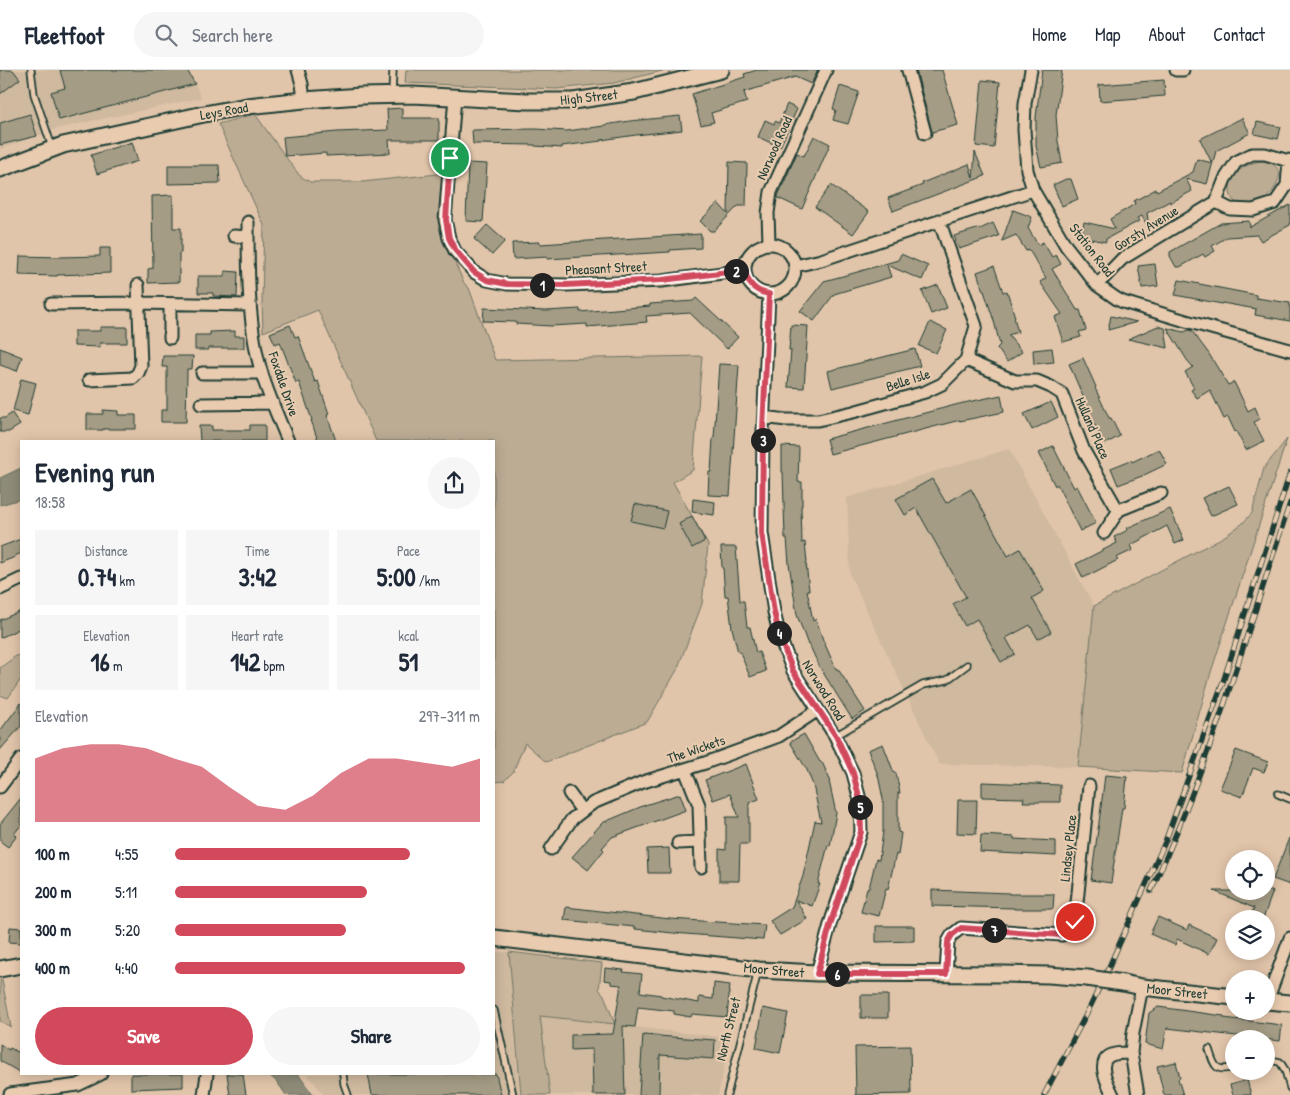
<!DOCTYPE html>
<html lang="en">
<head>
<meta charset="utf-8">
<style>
  :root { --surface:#fff; --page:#f6f6f7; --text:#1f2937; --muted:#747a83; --line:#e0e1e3; --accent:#d1495b }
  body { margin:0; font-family:"Patrick Hand",sans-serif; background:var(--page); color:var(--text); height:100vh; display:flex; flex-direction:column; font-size:19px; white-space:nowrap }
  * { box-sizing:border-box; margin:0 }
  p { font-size:16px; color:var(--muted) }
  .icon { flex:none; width:28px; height:28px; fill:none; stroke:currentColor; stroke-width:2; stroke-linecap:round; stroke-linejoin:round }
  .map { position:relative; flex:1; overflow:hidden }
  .sheet { position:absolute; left:20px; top:370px; width:475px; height:635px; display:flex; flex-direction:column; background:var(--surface); border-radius:0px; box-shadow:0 2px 12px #0003 }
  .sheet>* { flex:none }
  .fabs { position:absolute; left:1225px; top:780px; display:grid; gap:10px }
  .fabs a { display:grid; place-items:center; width:50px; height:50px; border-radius:50%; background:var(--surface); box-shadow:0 2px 12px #0003; font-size:25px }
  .pin { position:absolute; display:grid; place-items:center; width:42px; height:42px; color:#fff; margin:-21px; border:2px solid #fff; border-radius:50%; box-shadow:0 1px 5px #0007 }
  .km { position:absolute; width:25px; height:25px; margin:-12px; border-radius:50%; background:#222; color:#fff; font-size:14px; line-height:25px; text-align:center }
  .round { display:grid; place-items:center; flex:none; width:52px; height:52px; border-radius:26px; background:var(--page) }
  .summary { display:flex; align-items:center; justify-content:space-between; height:85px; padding:0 15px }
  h1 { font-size:28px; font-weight:700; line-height:38px }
  .metrics { display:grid; grid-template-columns:repeat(3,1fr); gap:8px; height:85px; padding:5px 15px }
  .metrics div { display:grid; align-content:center; border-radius:0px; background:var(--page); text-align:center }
  .metrics b { font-size:25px; font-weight:700 }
  .metrics small { font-size:14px; font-weight:400 }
  .metrics p { font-size:14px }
  .chart { height:140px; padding:10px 15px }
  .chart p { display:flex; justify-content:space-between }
  .chart svg { width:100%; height:90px; margin-top:5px; fill:var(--accent); opacity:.7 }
  .cta { display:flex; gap:10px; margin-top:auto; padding:10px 15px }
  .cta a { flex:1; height:58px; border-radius:30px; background:var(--accent); color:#fff; font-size:20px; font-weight:700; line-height:58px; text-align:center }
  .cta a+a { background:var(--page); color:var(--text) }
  ul { padding:0 15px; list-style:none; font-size:16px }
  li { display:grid; grid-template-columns:80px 60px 1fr; align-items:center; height:38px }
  li i { height:12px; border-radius:6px; background:var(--accent) }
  header { display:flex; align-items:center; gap:30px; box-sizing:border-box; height:70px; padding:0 25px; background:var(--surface); border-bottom:1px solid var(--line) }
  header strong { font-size:24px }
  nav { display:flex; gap:28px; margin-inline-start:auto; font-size:18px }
  .search { width:350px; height:45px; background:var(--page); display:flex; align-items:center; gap:12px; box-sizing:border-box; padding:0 18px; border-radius:28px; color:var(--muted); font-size:19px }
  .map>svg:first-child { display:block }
  .built { fill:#cfb99f }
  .green { fill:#bdac94; stroke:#6e7464 }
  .water { fill:#8e8b78; stroke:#626c5d }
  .building { fill:#a59c85; stroke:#1f3d34 }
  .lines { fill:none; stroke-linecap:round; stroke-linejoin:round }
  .lane-casing { stroke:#1f3d34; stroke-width:9 }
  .street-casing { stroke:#1f3d34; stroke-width:15 }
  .secondary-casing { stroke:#1f3d34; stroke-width:19 }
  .lane { stroke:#e9cbaf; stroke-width:5.5 }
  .street { stroke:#e9cbaf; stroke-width:11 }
  .secondary { stroke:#e9cbaf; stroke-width:15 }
  .rail-casing { stroke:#1f3d34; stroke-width:5.5 }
  .rail { stroke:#e9cbaf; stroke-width:4; stroke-dasharray:11; stroke-linecap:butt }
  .secondary-bridge-casing { stroke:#1f3d34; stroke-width:19; stroke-linecap:butt }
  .secondary-bridge { stroke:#e9cbaf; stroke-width:15 }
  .route-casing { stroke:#fff; stroke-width:10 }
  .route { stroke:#d1495b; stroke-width:6 }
  .labels { text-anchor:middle; stroke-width:4; stroke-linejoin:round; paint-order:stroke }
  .street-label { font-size:14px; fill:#1f3d34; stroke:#e9cbaf }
</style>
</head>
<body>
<header>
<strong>Fleetfoot</strong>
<div class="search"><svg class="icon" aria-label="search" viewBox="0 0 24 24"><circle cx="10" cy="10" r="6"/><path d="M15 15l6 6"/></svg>Search here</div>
<nav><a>Home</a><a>Map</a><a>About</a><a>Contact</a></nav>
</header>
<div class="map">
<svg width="1290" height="1025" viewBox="0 0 1290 1025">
  <rect width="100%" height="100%" fill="#e1c5aa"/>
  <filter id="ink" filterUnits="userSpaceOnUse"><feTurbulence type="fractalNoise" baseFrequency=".02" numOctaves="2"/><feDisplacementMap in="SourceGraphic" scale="10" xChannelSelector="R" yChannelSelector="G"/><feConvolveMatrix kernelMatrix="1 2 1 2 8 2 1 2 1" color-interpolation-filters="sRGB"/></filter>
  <g filter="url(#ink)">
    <path class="built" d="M0 0H187L195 14 201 28 59 58 0 79Z
      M1009 379 1094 536 1078 697 939 694 850 505 847 428Z
      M494 882H509L519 1025H324L307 1004H494Z
      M540 946 729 968 725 994 718 1025H550Z"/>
    <path class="green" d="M406 0H666L614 13 557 19 405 13Z
      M255 44 285 86 300 106 310 112H362L447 103 446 173 464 213 469 218 495 290 702 286 693 400 673 412 708 475 702 534 677 600 647 652 546 692 525 673 513 702 504 711 494 712V371H376L318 240 263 262 262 230 264 155 218 54Z
      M1259 91C1269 91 1274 93 1280 102 1278 119 1265 135 1247 135 1243 135 1238 134 1235 132 1232 130 1231 126 1230 122 1228 103 1244 96 1259 91Z
      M1287 369 1211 602 1182 703 1078 697 1094 536 1225 466 1242 454 1252 443 1264 398Z
      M21 585V609L8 628 0 625V598L16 586Z
      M509 882 602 893 599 919 604 925 615 954 540 946 550 1025H521Z
      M0 910H2L11 957 0 951Z"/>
    <path class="water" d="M21 398V429L0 435V408Z
      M268 1004H298L313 1025H286L277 1012Z"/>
    <path class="building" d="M0 0H13L20 9 0 24Z
      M60 0H187L195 14 59 50 51 22 65 18Z
      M757 0H818L811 14 795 7 744 22 747 32 711 43 714 52 701 55 692 24 745 7 744 4Z
      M916 0H942L958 55 932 62Z
      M1042 0H1062L1056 45 1058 71 1062 93 1041 97 1036 76V47Z
      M982 10 1000 12 994 78 976 76Z
      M1164 10 1165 26 1100 31 1099 15Z
      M840 16 859 22 848 54 833 50 836 40 833 39Z
      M787 34 797 39 780 77 758 67 765 50 774 54 775 51 779 53Z
      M402 38V48H439V70H389L390 83 326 86V83L285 86 283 67 337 62 388 60 387 39Z
      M30 44 37 66 0 75V53Z
      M680 46 682 60 636 65 601 70V71L562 76V78L535 76V75L473 74 472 60 536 59 567 61 604 56V55L630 51Z
      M1242 48 1250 63 1216 81 1207 114 1186 109 1192 121 1170 133V131L1147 143 1149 157H1148L1142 146 1137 148 1139 151 1106 169V172L1081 167 1084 152 1115 159 1110 149 1135 134 1134 131 1156 119 1157 121 1193 102 1197 89 1212 93 1200 69Z
      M1257 52 1281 57 1278 69 1254 64Z
      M814 66 830 74 802 139 778 128V126L797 83 804 86Z
      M132 72 138 91 97 104 91 85Z
      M975 82 985 106 893 141 888 128 923 115 922 113 969 94 973 108Z
      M729 92 747 93 746 136H738L714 161H710L700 151 718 133 728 144Z
      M468 93 487 94 483 152 466 151Z
      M168 95H219L220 113 168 114Z
      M1066 109H1071L1078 129 1062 136 1053 115Z
      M831 115 869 142 853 164 815 137Z
      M173 125V158H181V183H179V212L148 213V199L153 198 152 126Z
      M1290 135V155L1261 171 1257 165 1227 167 1212 176 1215 181 1205 187 1203 184 1180 197H1176L1170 186V182L1221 153 1249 151 1250 157Z
      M1013 140 1032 147 1028 158 1038 175 1043 172 1052 187 1056 185 1061 194 1052 199 1077 240H1080L1086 260 1079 262 1081 267 1063 272 1055 247 1062 244 1040 212 1046 208 1029 180 1026 181 1016 165 1002 171Z
      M993 153 999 166 959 179 954 166 980 158V159Z
      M487 155 505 171 492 185 474 169Z
      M701 164V178L670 180V182L547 189V187L513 189 512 173 540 172V174Z
      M100 178H110V203L57 205V206L19 205 20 186 60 187 100 186Z
      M901 184 928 196 922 210 887 195 891 207 834 224 814 251 800 241 824 211 854 203 898 190Z
      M1155 194 1158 216 1142 218 1138 196Z
      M994 196 1003 222 1007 221 1015 247H1014L1018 262 1008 265 1022 282 1007 292 997 278 1000 275 993 247V248L984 221H983L977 202Z
      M225 201 238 202 237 227 213 226V223H198V206H225Z
      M1179 210 1256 225V228L1290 233V251L1255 245 1256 239 1222 233V234L1175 225Z
      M938 215 947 238 931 244 922 221Z
      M696 228 738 267 727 279 690 243 646 246 647 252 587 257V254L551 256 516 254V252L483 251 484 238 546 241 580 239V242L650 236V234L693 231Z
      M1111 246 1137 252 1108 260Z
      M930 252 947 260 936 283 919 276Z
      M290 255 295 267 298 266 315 312 318 311 329 344 327 345 336 371H318L311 350H312L299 312 296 313 280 272 275 274 270 263Z
      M791 255 808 256 804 318 788 317 791 280H789Z
      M1158 256 1165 258 1168 278 1128 269Z
      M100 257H127V273H100V277L74 276V261H100Z
      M1167 258 1184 262 1189 260 1192 261 1209 284 1228 315 1234 312 1248 341 1255 337 1260 349 1254 352 1264 371 1246 380 1236 361 1235 362 1228 347 1224 349 1210 320 1197 328 1191 320 1194 318 1185 302 1193 297 1187 290Z
      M235 261V266H244V278H208V280H195V265H210V262Z
      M0 278 22 287 17 301 0 295Z
      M1052 278 1054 292 1034 294 1033 280Z
      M915 279 920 296 832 318 828 301Z
      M163 286H193L192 299H187V303L186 352H161V340H167V297H162Z
      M1083 288 1096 317 1095 318 1109 348H1111L1120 366 1105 374 1091 348 1089 349 1082 333 1085 331 1069 294Z
      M719 294 739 295 730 426 708 425 709 402H711L713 368H714Z
      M21 309 36 313 28 345 13 341Z
      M1001 325 1004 342 960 351V350L830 384 826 369 959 334Z
      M1051 332 1058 347 1032 360 1024 344Z
      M103 340 118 341V345H136V359H103V360H87V344H103Z
      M12 343 20 355 9 362H0V348H5Z
      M250 355H265V371H200L199 356H212V360H250Z
      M782 376 799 377 798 412H802V436H801L802 473 805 472 807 493H806L809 520H807L813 551 816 549 823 570 836 599H838L865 641 852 649 819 596 809 574 808 575 797 545 789 494 787 468H785L783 402H782Z
      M1053 376 1074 418 1077 416 1096 453 1080 461 1057 414 1055 416 1039 383Z
      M1159 379 1167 394 1142 406 1118 415 1111 398 1131 390 1132 392Z
      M932 409 946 433 971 419 1008 486 1020 479 1044 521 1032 528 1051 562 1038 569 1030 555 1006 568 1015 584 1001 592 977 549 965 556 953 534 966 527 916 438 905 445 896 429Z
      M1229 416 1238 434 1211 446 1202 428Z
      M693 429 715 432 714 445 692 442Z
      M635 434 667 441 663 458 631 451Z
      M1170 439 1184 470 1175 474 1167 456 1131 475 1133 480 1116 488 1118 490 1083 508 1076 494 1117 473 1114 467 1128 460 1127 458Z
      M692 446 705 471 692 478 679 454Z
      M21 469V483L15 486V487L0 493V477Z
      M721 477H736L740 531H744L747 557H750L756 583 759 582 766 601 750 607 740 582H738L732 558 728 526H725L723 498H722Z
      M21 541V558L0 568V550Z
      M21 633V656L0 680V661Z
      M804 664 820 692H822L830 710 829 711 836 743 830 776 828 775 818 814H820L812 836 796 830 807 849 780 865 770 851 792 837 803 806 815 751 821 752 813 715 807 700 790 672Z
      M883 674 894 703H896L900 723H898V762L901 763 898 785 896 784 888 819 886 818 879 846 861 842 867 818H869L876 789 879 790 883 762V729L878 705 868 680Z
      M1236 680 1268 692 1264 702 1253 698 1242 727 1220 719Z
      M746 694 759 729 749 733V774H740L739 811H719V779L726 780V747H739L730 724 713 730 705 710Z
      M1105 705 1127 707 1124 738H1122L1111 813 1091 810 1100 745Z
      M982 712 1060 715V732H1023L1024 728 982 727Z
      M680 724 686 740 612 767 602 778 604 780 588 800 572 787 602 753 645 735Z
      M21 728V755L14 764 17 766 8 777 0 771V754Z
      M958 730H977L976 764 957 763Z
      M981 765 1014 767V769L1056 771V786L980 782Z
      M1289 768H1290V815L1273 809Z
      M669 778 670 803H648L647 779Z
      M932 820 1009 823V824H1054L1053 839H1014V838L932 836Z
      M1214 821H1273L1263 849H1249L1254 838Z
      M566 837 670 849 765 855 763 870 673 863 635 859V857L564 850Z
      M1158 847 1187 860 1189 855 1217 868 1209 884 1177 869 1175 875 1150 864Z
      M876 856H914V871L876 872Z
      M10 857 21 858V873L9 872Z
      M605 898 624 900 623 902 642 904 640 922 661 925V926L699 933V927L713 929 714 913 730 915 727 947 692 944 691 947 674 944V941L638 937 635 957 623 956 625 1025H593L592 979 571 980V965L613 964 621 915 611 914V911L604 910Z
      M861 925H888V948H861Z
      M1158 937 1224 946V948L1282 955 1280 971 1167 958 1163 979 1145 974 1149 943Z
      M763 938 788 943 780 983 756 978Z
      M643 965 715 970 714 989 660 985 659 1025H639Z
      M0 974 9 980 10 978 21 984V1003L0 991Z
      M910 976 911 1024 856 1025 855 977Z
      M1176 992 1180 1008 1178 1009 1183 1025H1164L1157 996Z
      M131 1004H183V1017L131 1019Z
      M227 1004H243L246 1025H230Z
      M368 1004H496L501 1025H372Z
      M1247 1010 1251 1025H1233L1230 1015Z"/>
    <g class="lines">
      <g class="lane-casing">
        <path id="lane" d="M31 0 34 24 52 77
          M392 24 393 0
          M835 666 923 615 947 610 967 595
          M1278 724 1290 729
          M494 940 513 1025
          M1209 979C1214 995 1215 1003 1234 997
          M1266 989 1280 992 1285 1000 1290 1018
          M343 1004 344 1014 348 1025
          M727 1025 758 901"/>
      </g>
      <g class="street-casing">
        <path id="street" d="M298 0 302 14 304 30
          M908 0 925 63
          M1031 0 1025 33 1024 60 1027 100 1033 120 1066 176 1097 215 1117 229 1123 232 1186 251 1290 280
          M1176 0H1183
          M455 27 445 150 449 168 455 181 474 202 487 210 507 214 567 215 662 211 745 200
          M1216 132 1230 139 1253 140 1275 133 1287 115 1289 91
          M248 152C248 199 248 259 262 304 269 327 279 349 288 371
          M234 166 248 167
          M769 173 768 143 771 122 826 0
          M745 199a25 25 0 1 1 50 0a25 25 0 1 1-50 0Z
          M795 196 821 190 1033 120
          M1097 215 1122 189 1216 132 1225 109 1236 92 1252 84H1265L1289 91 1290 90
          M769 224 763 360 762 463 774 542 780 568 793 601 835 666 853 703 860 730 861 762 831 851 817 903
          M51 234 138 233 250 235
          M170 234V268
          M966 290 1015 311H1037L1051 317 1062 324 1084 381 1115 435 1119 440
          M202 303H262
          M89 310 133 308 138 303 141 296 138 215
          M201 334 273 333
          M764 347 786 350H818L853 342 925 322 942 314 966 290 976 256 939 150
          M1104 463 1119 440 1161 423
          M0 519 21 509
          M685 700 699 735 701 797
          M0 717 21 689
          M569 723 582 741
          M678 773 700 772
          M551 779 572 749 593 733 643 712 705 693 779 666 818 640
          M946 904 948 872 952 865 961 858 1062 865 1071 859 1075 852 1089 716
          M1267 931 1290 868
          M10 1024 78 1015 101 1004
          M204 1025 207 1004
          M1113 1025C1107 1013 1094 988 1115 984 1120 983 1126 983 1131 983
          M1138 1025 1131 983 1133 963 1142 917"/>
      </g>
      <g class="secondary-casing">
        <path id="secondary" d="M0 99 63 75 204 44 247 36 304 30 361 26 413 25 527 31H573L634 22 721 0
          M494 868 759 900 817 903 1004 904 1049 905 1087 908
          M0 899 21 895
          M1123 913 1142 917 1234 927
          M1266 931 1290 933"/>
      </g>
      <use href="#lane" class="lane"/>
      <use href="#street" class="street"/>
      <use href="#secondary" class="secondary"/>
      <g class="rail-casing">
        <path id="rail" d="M1151 821C1209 696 1247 563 1290 433
          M1044 1025 1091 935 1109 897 1165 772 1224 609 1290 403"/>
      </g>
      <use href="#rail" class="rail"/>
      <g class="secondary-bridge-casing">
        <path id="secondary-bridge" d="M1087 908 1123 913"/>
      </g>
      <use href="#secondary-bridge" class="secondary-bridge"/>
    </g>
  </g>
  <g class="lines" filter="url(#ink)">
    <g class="route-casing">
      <path id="route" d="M450 88 446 150 449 168 456 181 474 202 487 210 507 214 566 215 662 210 745 200C747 213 755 222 769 224L763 360 762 463 774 542 780 568 793 601 836 666 853 703 860 730 861 762 831 852 817 904H946L948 872 952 865 961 858 1062 865 1071 859 1075 852"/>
    </g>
    <use href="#route" class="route"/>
  </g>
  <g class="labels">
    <g class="street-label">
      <text transform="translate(589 27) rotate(-6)" y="5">High Street</text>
      <text transform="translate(224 41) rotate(-10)" y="5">Leys Road</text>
      <text transform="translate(774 78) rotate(-66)" y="5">Norwood Road</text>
      <text transform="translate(1146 158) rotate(-32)" y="5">Gorsty Avenue</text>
      <text transform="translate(1092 180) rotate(52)" y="5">Station Road</text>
      <text transform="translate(606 198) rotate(-3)" y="5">Pheasant Street</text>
      <text transform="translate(908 310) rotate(-18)" y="5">Belle Isle</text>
      <text transform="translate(284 314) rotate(71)" y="5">Foxdale Drive</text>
      <text transform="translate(1093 358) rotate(66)" y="5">Hulland Place</text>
      <text transform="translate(824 620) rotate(58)" y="5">Norwood Road</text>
      <text transform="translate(696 679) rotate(-19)" y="5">The Wickets</text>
      <text transform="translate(1068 778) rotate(-84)" y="5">Lindsey Place</text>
      <text transform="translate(774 900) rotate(5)" y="5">Moor Street</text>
      <text transform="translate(1177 921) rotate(6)" y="5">Moor Street</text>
      <text transform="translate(728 959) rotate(-76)" y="5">North Street</text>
    </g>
  </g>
</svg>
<div class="fabs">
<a><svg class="icon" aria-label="locate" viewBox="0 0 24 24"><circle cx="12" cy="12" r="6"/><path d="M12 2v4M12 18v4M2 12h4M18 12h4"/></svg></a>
<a><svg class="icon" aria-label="layers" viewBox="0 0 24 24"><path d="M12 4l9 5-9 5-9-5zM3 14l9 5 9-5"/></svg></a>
<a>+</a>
<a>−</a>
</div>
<div class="pin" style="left:450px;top:88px;background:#1e9e55"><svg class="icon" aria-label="arrive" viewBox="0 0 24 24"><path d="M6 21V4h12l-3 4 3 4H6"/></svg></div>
<div class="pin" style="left:1075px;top:852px;background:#d93025"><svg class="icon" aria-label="check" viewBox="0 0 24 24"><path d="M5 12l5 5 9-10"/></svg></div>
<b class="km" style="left:542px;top:215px">1</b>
<b class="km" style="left:736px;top:201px">2</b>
<b class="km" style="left:763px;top:370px">3</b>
<b class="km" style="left:779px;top:563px">4</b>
<b class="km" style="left:860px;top:737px">5</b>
<b class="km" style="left:837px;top:904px">6</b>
<b class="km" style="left:994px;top:860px">7</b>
<section class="sheet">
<div class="summary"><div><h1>Evening run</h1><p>18:58</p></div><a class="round"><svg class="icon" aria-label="share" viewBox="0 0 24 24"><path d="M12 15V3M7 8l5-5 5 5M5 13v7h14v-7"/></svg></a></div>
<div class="metrics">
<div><p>Distance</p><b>0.74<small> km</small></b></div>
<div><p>Time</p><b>3:42</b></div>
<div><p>Pace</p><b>5:00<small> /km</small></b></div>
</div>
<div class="metrics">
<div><p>Elevation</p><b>16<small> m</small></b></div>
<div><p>Heart rate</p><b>142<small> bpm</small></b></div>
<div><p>kcal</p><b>51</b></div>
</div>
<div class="chart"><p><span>Elevation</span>297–311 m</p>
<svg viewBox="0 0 160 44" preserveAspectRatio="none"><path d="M0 44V13L10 8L20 6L30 6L40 8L50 13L60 17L70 27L80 36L90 38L100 31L110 20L120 13L130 13L140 15L150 17L160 13V44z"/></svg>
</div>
<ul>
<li><b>100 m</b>4:55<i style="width:77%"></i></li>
<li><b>200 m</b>5:11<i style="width:63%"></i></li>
<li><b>300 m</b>5:20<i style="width:56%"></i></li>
<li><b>400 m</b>4:40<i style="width:95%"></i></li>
</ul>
<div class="cta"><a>Save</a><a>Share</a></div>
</section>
</div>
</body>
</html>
